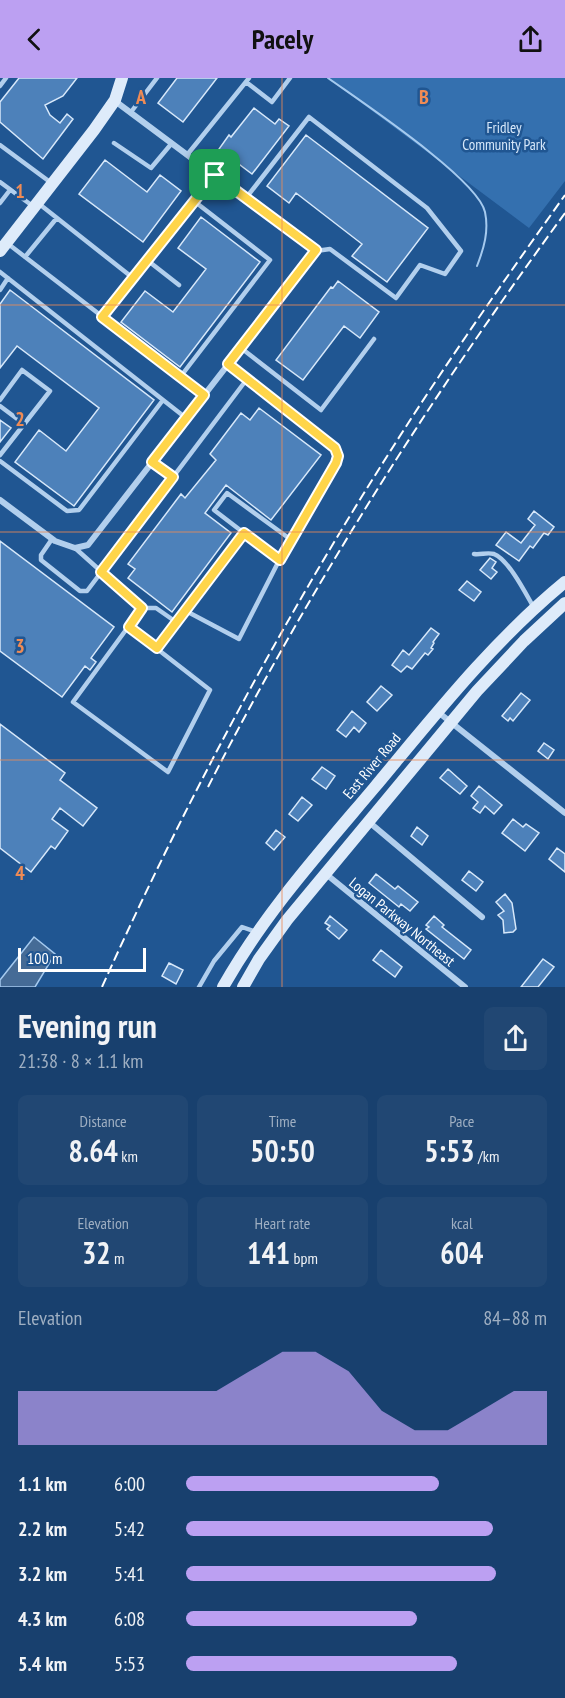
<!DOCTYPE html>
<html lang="en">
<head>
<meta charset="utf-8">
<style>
  :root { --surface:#18406e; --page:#214773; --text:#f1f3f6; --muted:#9fafc2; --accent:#bca0f2 }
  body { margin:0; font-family:"PT Sans Narrow",sans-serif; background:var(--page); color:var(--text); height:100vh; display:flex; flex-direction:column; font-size:22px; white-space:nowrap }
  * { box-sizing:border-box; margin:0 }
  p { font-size:20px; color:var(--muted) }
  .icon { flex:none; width:33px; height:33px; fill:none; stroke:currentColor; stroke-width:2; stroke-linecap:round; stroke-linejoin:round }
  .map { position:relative; height:909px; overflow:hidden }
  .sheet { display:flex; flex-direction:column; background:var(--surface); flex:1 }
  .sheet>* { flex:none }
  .scale { position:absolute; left:18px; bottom:15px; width:128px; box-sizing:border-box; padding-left:6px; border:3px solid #fff; border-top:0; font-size:16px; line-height:21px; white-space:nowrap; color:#fff; -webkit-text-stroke:4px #205692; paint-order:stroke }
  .pin { position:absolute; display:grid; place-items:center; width:51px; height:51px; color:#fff; margin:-26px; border-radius:12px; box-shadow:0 3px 9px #0006 }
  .round { display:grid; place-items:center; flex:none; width:63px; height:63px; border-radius:9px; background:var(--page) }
  .head { display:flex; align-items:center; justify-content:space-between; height:102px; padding:0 18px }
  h1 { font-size:33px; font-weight:700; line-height:45px }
  .figures { display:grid; grid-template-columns:repeat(3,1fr); gap:9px; height:102px; padding:6px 18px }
  .figures div { display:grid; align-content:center; border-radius:9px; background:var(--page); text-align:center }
  .figures b { font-size:30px; font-weight:700 }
  .figures small { font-size:16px; font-weight:400 }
  .figures p { font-size:16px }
  .chart { height:168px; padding:12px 18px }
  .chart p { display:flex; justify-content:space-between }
  .chart svg { width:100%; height:108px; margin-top:6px; fill:var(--accent); opacity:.7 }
  ul { padding:0 18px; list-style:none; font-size:20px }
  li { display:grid; grid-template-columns:96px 72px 1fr; align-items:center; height:45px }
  li i { height:15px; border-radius:8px; background:var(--accent) }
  header { display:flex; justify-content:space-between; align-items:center; height:78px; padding:0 18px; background:var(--accent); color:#111; font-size:27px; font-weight:700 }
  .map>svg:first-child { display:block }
  .green { fill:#3470af }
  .water { fill:#456b96; stroke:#a5caef; stroke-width:1.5 }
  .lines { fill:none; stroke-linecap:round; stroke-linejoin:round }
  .stream { stroke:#a5caef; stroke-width:2 }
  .building { fill:#4d81ba; stroke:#d7e8fa; stroke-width:1.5 }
  .lane { stroke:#b2cfed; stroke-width:4.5 }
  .street { stroke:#b2cfed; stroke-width:6 }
  .secondary { stroke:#deebfa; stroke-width:12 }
  .rail { stroke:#fff; stroke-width:2; stroke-dasharray:10 4.5; stroke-linecap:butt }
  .route-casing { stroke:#fff; stroke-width:12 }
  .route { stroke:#ffd54a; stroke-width:8 }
  .grid { fill:none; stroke:#ef8b55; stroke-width:1.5; stroke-opacity:0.55 }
  .labels { text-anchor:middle; stroke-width:5; stroke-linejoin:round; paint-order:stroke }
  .park-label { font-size:15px; fill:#d7e8fa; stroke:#205692 }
  .street-label { font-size:15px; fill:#fff; stroke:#205692 }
  .grid-label { font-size:20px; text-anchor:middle; font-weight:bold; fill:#ef8b55; stroke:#205692; stroke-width:5; stroke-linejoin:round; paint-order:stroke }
</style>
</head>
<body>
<header><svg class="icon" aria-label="back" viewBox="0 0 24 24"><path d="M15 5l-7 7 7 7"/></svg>Pacely<svg class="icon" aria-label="share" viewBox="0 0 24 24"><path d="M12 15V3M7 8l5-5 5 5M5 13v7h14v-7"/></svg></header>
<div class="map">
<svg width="565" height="909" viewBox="0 0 565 909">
  <rect width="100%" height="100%" fill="#205692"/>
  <path class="green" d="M328 0H565V103L529 150Z"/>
  <path class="water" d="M34 859 55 876 35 909H0V902Z"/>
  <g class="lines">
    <path class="stream" d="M328 0C360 23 478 101 485 134 489 153 484 170 477 188"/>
  </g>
  <path class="building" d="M19 0H77L63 18 45 27 50 37 60 45 67 36 73 41 43 81 0 44V24Z
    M177 0H217L183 44 158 25Z
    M254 30 275 46 279 41 289 48 252 96 219 71 229 57 231 59Z
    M306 57 428 150 387 204 352 178 362 166 296 115 289 125 267 108Z
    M105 82 147 114 160 97 181 113 143 164 79 116Z
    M201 139 260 184 180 289 121 244 145 213 173 234 206 191 178 170Z
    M338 203 379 234 360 260 344 248 303 302 276 282 331 209 333 210Z
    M10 212 154 322 74 428 15 384 39 352 66 373 99 330 17 268 0 290V226Z
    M259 330 321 377 271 442 226 407 205 435 231 455 172 534 128 500 135 491 128 486 181 416 185 420 216 382 210 376 241 335 250 342Z
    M0 342 11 350 0 364Z
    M534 433 554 449 548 457 544 455 533 470 530 468 519 483 496 467 506 454 521 465 535 447 528 441Z
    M0 463 114 549 91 580 96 584 90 592 85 588 62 619 0 573Z
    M490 480 496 484 492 490 497 494 491 501 480 492Z
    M467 503 481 514 474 523 459 512Z
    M431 550 439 556 433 564 434 565 431 570 433 571 428 577 425 575 412 591 407 588 401 594 392 587 403 572 409 577Z
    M381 608 392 617 377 633 367 624Z
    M521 615 530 622 513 643 510 640 508 643 502 638Z
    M352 633 366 645 359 654 354 649 346 659 337 652Z
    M0 646 65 695 60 702 97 730 83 748 60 730 52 741 68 753 55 771 51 768 31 794 0 770Z
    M544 665 554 672 548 681 538 673Z
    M322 689 335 698 326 711 312 701Z
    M448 691 467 708 460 716 440 700Z
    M479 708 502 727 494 736 485 728 480 735 473 730 478 724 471 718Z
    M302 719 312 727 298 743 289 736Z
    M513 741 523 749 526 746 539 755 525 773 502 755Z
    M417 749 428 758 422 767 411 758Z
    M276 752 285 759 274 772 266 765Z
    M557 770 565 776V794L549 781Z
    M469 793 483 804 476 813 462 802Z
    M376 796 395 811 398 808 418 824 410 833 401 826 399 829 369 805Z
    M505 816 512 825 516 851 513 854 504 855 503 842 498 837 504 833 496 824Z
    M330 838 347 852 339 861 327 851 330 848 325 845Z
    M434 838 444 847 442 849 471 872 464 881 426 851 429 849 426 847Z
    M381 872 402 889 395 899 373 882Z
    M543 881 554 889 538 909H521Z
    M169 885 183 892 176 906 162 898Z"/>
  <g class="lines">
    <path class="lane" d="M246 4 272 24 290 0
      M0 8 6 0
      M131 34 157 0
      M114 65 151 90 172 65
      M0 67 50 104
      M187 77 249 0
      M0 104 34 129
      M246 120 309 39 427 130 461 173 445 196 420 187 396 220 330 171 316 173
      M0 125 10 112
      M38 125 133 200 103 239
      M7 165 204 317
      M25 179 56 141
      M147 182 179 207
      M0 194 186 340
      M133 200 215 97
      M0 212 8 200
      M241 270 321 332 374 261
      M228 286 247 301
      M181 298 270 182 194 123
      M0 322 22 292 50 313 0 377
      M0 328 24 346
      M0 383 67 433 79 432 163 322
      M152 384 173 399
      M244 455 214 432 227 415 290 461
      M52 461 41 477V482L80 513H87L247 301 335 370 338 378 337 385 290 461 239 561 186 533 176 544 156 530H142
      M75 470 142 530 73 624 168 694 210 612 129 549
      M474 476C481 477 487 474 494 476 509 482 526 516 534 530
      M186 533 244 455 280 481
      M157 570 176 544
      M199 909 214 883 242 849 256 854"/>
    <path class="street" d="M0 422 55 463 75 470 88 467 316 173 115 23
      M438 634 565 735
      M369 744 482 839
      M326 796 465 909"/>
    <path class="secondary" d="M0 173 94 52 115 22 122 0
      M223 909C264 836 320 774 374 710 434 638 492 564 565 504
      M243 909 259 881 287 842 477 613 524 563 565 525"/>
    <path class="rail" d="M208 709C310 509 432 317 565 135
      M102 909C187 720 286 536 398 361 451 278 508 197 565 117"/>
  </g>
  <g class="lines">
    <g class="route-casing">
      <path id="route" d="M215 97 316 172 228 286 335 370 338 378 336 385 280 482 244 455 157 570 129 549 142 530 101 494 173 399 152 384 204 317 102 239Z"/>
    </g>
    <use href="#route" class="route"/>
  </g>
  <path class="grid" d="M282 0V909M0 227H565M0 454H565M0 682H565"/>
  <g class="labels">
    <g class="park-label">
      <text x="504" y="55">Fridley<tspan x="504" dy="17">Community Park</tspan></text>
    </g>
    <g class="street-label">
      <text transform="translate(372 688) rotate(-50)" y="5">East River Road</text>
      <text transform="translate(402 844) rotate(39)" y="5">Logan Parkway Northeast</text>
    </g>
  </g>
  <g class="grid-label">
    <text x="141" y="26">A</text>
    <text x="424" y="26">B</text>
    <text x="20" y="120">1</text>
    <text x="20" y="348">2</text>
    <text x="20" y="575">3</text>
    <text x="20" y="802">4</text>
  </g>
</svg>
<div class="scale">100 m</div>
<div class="pin" style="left:215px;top:97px;background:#1e9e55"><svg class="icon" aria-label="arrive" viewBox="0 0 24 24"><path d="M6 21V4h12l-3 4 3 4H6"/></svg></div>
</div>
<section class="sheet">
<div class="head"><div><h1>Evening run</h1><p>21:38 · 8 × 1.1 km</p></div><a class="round"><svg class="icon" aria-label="share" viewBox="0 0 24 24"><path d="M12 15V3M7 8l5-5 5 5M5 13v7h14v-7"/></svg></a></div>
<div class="figures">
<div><p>Distance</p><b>8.64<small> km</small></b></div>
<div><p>Time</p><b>50:50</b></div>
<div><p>Pace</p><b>5:53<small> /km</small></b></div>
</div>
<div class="figures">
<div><p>Elevation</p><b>32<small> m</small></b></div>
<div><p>Heart rate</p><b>141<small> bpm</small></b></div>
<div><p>kcal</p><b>604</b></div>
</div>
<div class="chart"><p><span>Elevation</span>84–88 m</p>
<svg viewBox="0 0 160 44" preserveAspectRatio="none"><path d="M0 44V22L10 22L20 22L30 22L40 22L50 22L60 22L70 14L80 6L90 6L100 14L110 30L120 38L130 38L140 30L150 22L160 22V44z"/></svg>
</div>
<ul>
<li><b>1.1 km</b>6:00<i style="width:70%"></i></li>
<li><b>2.2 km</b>5:42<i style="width:85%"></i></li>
<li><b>3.2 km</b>5:41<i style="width:86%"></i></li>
<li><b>4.3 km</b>6:08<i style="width:64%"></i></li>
<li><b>5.4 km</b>5:53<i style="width:75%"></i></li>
</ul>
</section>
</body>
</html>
